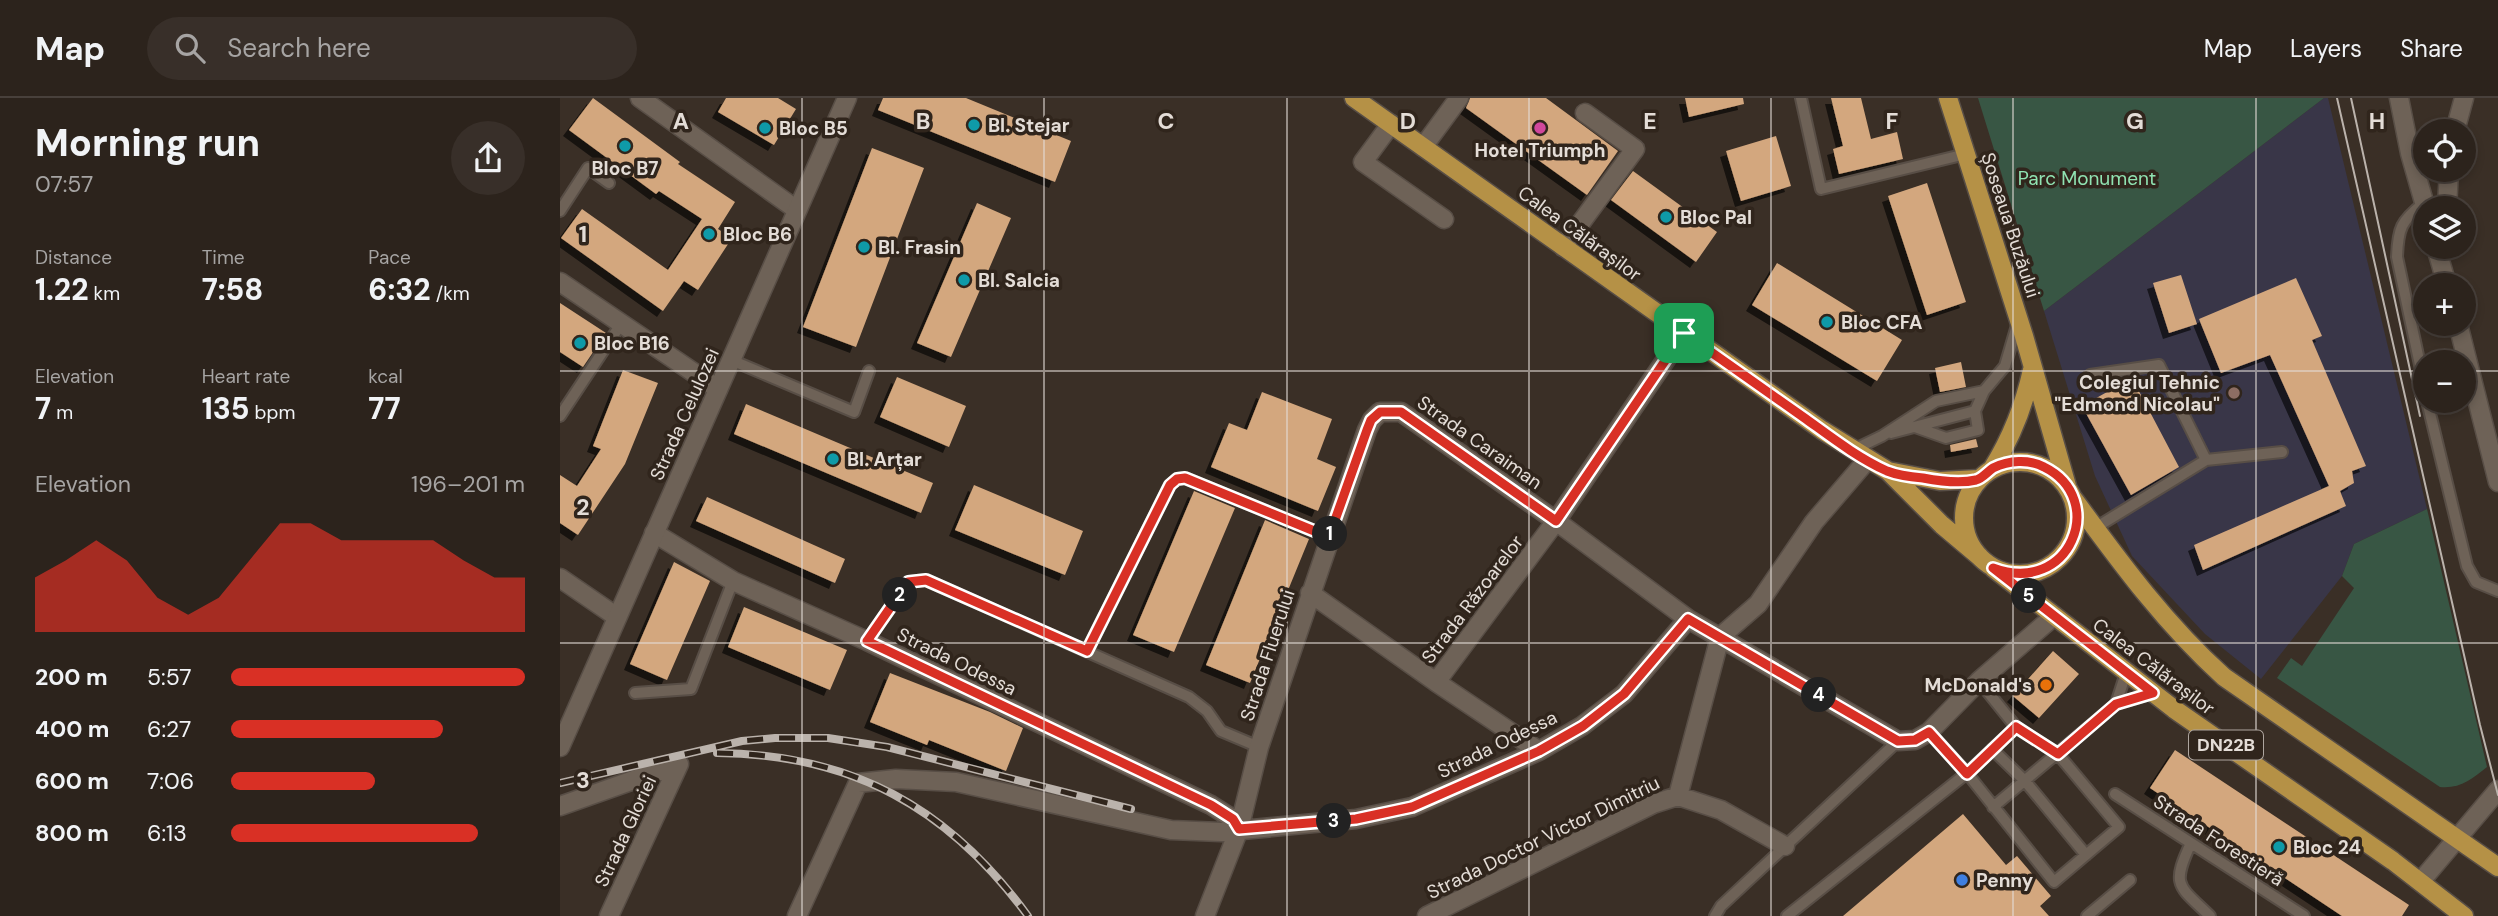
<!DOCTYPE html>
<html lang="en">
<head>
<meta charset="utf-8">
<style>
  :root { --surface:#2c231c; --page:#382f29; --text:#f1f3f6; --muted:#a6a4a3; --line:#48403b; --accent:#d93025 }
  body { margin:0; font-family:"DM Sans",sans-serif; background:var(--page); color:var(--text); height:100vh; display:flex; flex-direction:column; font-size:26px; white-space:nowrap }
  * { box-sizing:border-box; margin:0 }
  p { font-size:23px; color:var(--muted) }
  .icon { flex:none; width:38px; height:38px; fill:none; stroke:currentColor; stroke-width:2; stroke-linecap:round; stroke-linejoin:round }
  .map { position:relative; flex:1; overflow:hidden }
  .side { display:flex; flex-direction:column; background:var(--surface); width:560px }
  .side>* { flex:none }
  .controls { position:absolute; left:1853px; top:21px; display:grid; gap:14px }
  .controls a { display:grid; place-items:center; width:63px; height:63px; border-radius:50%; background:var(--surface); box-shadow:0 4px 10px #0003,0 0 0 2px var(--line); font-size:35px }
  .pin { position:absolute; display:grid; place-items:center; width:60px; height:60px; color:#fff; margin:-30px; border-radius:14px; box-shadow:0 4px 10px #0006 }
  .km { position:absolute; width:35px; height:35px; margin:-18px; border-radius:50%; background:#222; color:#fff; font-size:19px; line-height:35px; text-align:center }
  .round { display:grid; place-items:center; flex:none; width:74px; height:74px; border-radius:37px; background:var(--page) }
  .head { display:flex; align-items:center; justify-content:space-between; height:119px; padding:0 35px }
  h1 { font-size:38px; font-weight:800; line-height:52px }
  .figures { display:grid; grid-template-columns:repeat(3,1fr); gap:10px; height:119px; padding:7px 35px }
  .figures div { display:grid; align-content:center }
  .figures b { font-size:30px; font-weight:800 }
  .figures small { font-size:19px; font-weight:400 }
  .figures p { font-size:19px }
  .chart { height:196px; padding:14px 35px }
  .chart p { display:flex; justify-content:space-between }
  .chart svg { width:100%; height:126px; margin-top:7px; fill:var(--accent); opacity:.7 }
  ul { padding:0 35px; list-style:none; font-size:23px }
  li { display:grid; grid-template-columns:112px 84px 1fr; align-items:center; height:52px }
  li i { height:18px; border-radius:9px; background:var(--accent) }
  header { display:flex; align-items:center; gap:42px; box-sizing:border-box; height:98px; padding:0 35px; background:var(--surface); border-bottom:2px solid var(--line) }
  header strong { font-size:33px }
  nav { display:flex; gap:38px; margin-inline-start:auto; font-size:24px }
  .search { width:490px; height:63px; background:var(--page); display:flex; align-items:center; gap:18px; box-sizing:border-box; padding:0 24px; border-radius:38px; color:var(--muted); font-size:26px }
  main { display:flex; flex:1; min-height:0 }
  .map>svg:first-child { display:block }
  .education { fill:#393648 }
  .green { fill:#385644 }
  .building { fill:#d3a77e; filter:url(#shadow) }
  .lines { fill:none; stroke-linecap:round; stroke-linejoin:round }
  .lane-casing { stroke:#584e46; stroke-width:14 }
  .street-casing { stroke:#584e46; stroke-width:21 }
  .secondary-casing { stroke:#584e46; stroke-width:21 }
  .primary-casing { stroke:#584e46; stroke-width:21 }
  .lane { stroke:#6e6257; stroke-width:10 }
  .street { stroke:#6e6257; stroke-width:18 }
  .secondary { stroke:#6e6257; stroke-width:18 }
  .primary { stroke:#b59146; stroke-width:18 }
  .tram { stroke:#bbb3ac; stroke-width:2 }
  .rail-casing { stroke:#bbb3ac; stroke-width:8 }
  .rail { stroke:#30251c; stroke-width:5; stroke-dasharray:16; stroke-linecap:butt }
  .route-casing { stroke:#fff; stroke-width:14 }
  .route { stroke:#d93025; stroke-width:9 }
  .grid { fill:none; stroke:#e4ddd7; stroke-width:2; stroke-opacity:0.55 }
  .culture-dot { fill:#0f9aa8; stroke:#30251c; stroke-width:2.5 }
  .hotel-dot { fill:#d1479c; stroke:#30251c; stroke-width:2.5 }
  .education-dot { fill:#8d6e63; stroke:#30251c; stroke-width:2.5 }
  .food-dot { fill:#e8710a; stroke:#30251c; stroke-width:2.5 }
  .shop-dot { fill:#3f7fe0; stroke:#30251c; stroke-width:2.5 }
  .labels { text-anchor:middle; stroke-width:7; stroke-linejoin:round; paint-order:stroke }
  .shield { fill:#30251c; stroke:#aea69f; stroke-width:2 }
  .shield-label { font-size:18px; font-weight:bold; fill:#e4ddd7 }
  .poi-label { font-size:19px; font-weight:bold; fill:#e4ddd7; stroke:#30251c; text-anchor:start }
  .park-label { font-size:19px; fill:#90e3b2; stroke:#30251c }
  .street-label { font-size:19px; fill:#e4ddd7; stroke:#30251c }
  .grid-label { font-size:23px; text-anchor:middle; font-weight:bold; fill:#e4ddd7; stroke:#30251c; stroke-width:7; stroke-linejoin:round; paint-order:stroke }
</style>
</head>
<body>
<header>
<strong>Map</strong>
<div class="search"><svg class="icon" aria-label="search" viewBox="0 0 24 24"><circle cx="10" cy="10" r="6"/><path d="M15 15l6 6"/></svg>Search here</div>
<nav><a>Map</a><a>Layers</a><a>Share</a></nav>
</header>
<main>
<section class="side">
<div class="head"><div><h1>Morning run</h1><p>07:57</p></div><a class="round"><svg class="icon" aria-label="share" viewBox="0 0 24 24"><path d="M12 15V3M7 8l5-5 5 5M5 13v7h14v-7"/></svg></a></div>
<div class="figures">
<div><p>Distance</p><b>1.22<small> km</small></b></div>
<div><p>Time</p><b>7:58</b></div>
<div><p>Pace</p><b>6:32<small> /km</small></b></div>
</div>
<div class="figures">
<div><p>Elevation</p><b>7<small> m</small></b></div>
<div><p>Heart rate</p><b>135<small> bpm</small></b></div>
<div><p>kcal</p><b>77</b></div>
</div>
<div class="chart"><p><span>Elevation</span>196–201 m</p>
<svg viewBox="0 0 160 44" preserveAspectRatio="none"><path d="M0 44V25L10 19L20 12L30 19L40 32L50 38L60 32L70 19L80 6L90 6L100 12L110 12L120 12L130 12L140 19L150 25L160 25V44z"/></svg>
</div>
<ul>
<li><b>200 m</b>5:57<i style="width:100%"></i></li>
<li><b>400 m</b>6:27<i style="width:72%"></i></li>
<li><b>600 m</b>7:06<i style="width:49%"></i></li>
<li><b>800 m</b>6:13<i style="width:84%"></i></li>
</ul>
</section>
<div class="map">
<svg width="1938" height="818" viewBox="0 0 1938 818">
  <defs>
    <filter id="shadow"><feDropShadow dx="-6" dy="6" stdDeviation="0" flood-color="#0009"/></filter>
  </defs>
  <rect width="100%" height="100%" fill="#3a2f26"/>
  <path class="education" d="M1764 0H1768L1867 411 1794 446 1782 478 1701 581 1645 536 1572 458 1535 378 1484 213Z"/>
  <path class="green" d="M1418 0H1764L1484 213Z
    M1867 411 1927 669C1912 681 1900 691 1880 689L1717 580 1731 560 1742 568 1794 490 1782 478 1794 446Z"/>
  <path class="building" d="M33 0 120 64 118 66 175 104 158 131 172 140 138 192 124 183 103 213 1 140 22 111 108 172 142 121 99 93 96 96 9 32Z
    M166 0H218L236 11 214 47 158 14Z
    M323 0H406L511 43 495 84 318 12Z
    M910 0H986L1058 53 1027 97 906 10Z
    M1125 0H1183L1184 6 1129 19Z
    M1271 0H1301L1311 41 1337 34 1343 61 1279 76 1273 51 1283 48Z
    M1216 38 1231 88 1181 103 1166 53Z
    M312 50 364 70 296 249 243 229Z
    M1073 73 1157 134 1136 164 1051 102Z
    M1367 85 1406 204 1367 217 1328 98Z
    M417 105 451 120 391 259 357 245Z
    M1217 165 1342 242 1317 283 1192 207Z
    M1621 177 1637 226 1609 235 1593 185Z
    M1736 180 1762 238 1752 242 1806 368 1792 373 1794 385 1780 393 1786 408 1643 472 1634 447 1769 388 1710 257 1661 275 1639 221Z
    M0 205 46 235 23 269 0 254Z
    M1401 264 1406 289 1380 294 1375 270Z
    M63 272 98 285 65 366 18 437 0 425V377L17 388 41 351 33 348Z
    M337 279 406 308 389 349 320 319Z
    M1572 280 1619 369 1571 397 1522 308Z
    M702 294 772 321 757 361 776 369 758 413 651 369 669 325 687 332Z
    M186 306 373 385 361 415 174 336Z
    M1416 341 1418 349 1391 354 1390 347Z
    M414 387 523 433 505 477 395 432Z
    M634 393 675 410 614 554 573 537Z
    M147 399 285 461 275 485 136 423Z
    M705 422 749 441 690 585 646 567Z
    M114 464 150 483 107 582 70 566Z
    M184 509 287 552 270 592 168 549Z
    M1493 553 1519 576 1479 620 1453 598Z
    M330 575 430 614 463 630 446 673 369 642 367 647 310 624Z
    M1615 652 1849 807 1842 818H1782L1590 690Z
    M1403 716 1446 767 1457 758 1491 798 1480 808 1489 818H1283Z"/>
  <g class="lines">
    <g class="lane-casing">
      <path id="lane" d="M1241 0 1261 91 1406 56
        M1864 105C1841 123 1838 130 1837 159L1866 295
        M0 113 28 70 49 85
        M171 262 294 314 309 273
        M1530 277 1599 267 1646 362 1535 430
        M1867 303 1907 468 1916 484 1938 493
        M0 318 61 226
        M1355 329 1386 340 1418 332 1415 313
        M1331 335 1415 313 1424 293
        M1293 352 1322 338 1376 303 1424 293 1445 268 1458 224
        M1646 362 1722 354
        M307 543 348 484 366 482 629 599 647 613 661 633 699 649
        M527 553 610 387 617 381 625 380 769 439
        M75 595 131 591 173 483
        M1556 606 1566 575
        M1369 634 1407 675 1494 784 1559 729 1498 656 1456 629 1419 583
        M1432 651 1465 683 1526 757
        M1555 696 1744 818
        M1433 709 1556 606 1593 595
        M1631 745C1611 788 1618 787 1650 818
        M1155 818 1161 808 1338 643
        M1227 818 1407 675 1456 629
        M1527 818 1570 782"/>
    </g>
    <g class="street-casing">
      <path id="street" d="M80 0 237 112
        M831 26 803 64 884 121
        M863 49 899 0
        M1003 149 1075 51 1025 15
        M0 184 158 291
        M94 435 173 483 307 543 651 707 673 721 679 731
        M0 480 57 519
        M750 495 876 584 979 653
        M876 584 996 423 1124 235
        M1118 698 1160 539 1198 506 1254 424 1308 361
        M1118 698 1161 712 1225 748
        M0 708 119 666
        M49 818 119 666
        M237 818 298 685 336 681 396 684 611 732 661 734 796 721 852 709 979 653 1022 628 1064 596 1128 521
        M645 818 679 731 699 649 807 332 812 322 820 314H841L996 423 1128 521 1338 643 1355 642 1369 634 1419 583 1494 518
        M867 818 1093 706 1118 698"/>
    </g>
    <g class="secondary-casing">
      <path id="secondary" d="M1839 0 1850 55 1866 111
        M1895 33 1904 0
        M1887 110 1889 72
        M1876 149 1887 187
        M1898 226 1938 384
        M0 649 287 0
        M1861 783 1938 692"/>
    </g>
    <g class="primary-casing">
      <path id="primary" d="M794 0 1262 332 1328 373 1382 427 1420 459
        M1388 0 1464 238 1507 388
        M1404 420a56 56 0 1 1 112 0a56 56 0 1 1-112 0Z
        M1432 371C1452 339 1464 308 1472 272
        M1328 373 1380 383 1419 381
        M1513 400C1560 464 1605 526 1664 579L1938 769
        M1433 470 1614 611 1833 763 1904 818"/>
    </g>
    <use href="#lane" class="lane"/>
    <use href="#street" class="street"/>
    <use href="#secondary" class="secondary"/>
    <use href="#primary" class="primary"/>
    <path class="tram" d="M1777 0 1920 627 1938 697
      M1791 0 1860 318"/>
    <g class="rail-casing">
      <path id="rail" d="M157 655C292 656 389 710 468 818
        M0 685 182 643 215 640H268L327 649 571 711"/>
    </g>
    <use href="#rail" class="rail"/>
  </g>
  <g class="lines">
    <g class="route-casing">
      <path id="route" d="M1124 235C1165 264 1205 292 1246 321 1271 339 1298 360 1327 373 1337 377 1352 379 1363 380 1379 383 1399 386 1416 382 1423 380 1427 374 1433 370 1449 362 1469 361 1484 369 1549 401 1510 499 1433 470L1593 595 1556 606 1498 656 1456 629 1407 676 1369 634 1355 642 1338 643 1128 521 1064 596 1023 628 979 653 852 709 796 721 679 731 673 721 651 707 307 543 348 484 366 482 527 553 610 387 617 381 625 380 769 439 807 332 811 322 820 314H841L996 423Z"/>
    </g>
    <use href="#route" class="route"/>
  </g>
  <path class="grid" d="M242 0V818M484 0V818M727 0V818M969 0V818M1211 0V818M1453 0V818M1696 0V818M0 273H1866M1904 273H1938M0 545H1938"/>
  <g class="culture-dot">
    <circle cx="414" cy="27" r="7"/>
    <circle cx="205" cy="30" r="7"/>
    <circle cx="65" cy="48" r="7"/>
    <circle cx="1106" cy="119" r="7"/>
    <circle cx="149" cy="136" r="7"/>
    <circle cx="304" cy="149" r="7"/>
    <circle cx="404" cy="182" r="7"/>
    <circle cx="1267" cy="224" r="7"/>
    <circle cx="20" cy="245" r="7"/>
    <circle cx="273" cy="361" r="7"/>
    <circle cx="1719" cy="749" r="7"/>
  </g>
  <circle class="hotel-dot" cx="980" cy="30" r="7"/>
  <circle class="education-dot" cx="1674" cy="295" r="7"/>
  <circle class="food-dot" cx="1486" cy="587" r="7"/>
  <circle class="shop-dot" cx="1402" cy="782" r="7"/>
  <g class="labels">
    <rect class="shield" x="1629" y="632.5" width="74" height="29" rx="5"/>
    <g class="shield-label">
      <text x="1666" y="653">DN22B</text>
    </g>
    <g class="poi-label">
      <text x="428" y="34">Bl. Stejar</text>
      <text x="219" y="37">Bloc B5</text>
      <text x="980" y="59" text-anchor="middle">Hotel Triumph</text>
      <text x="65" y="77" text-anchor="middle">Bloc B7</text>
      <text x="1120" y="126">Bloc Pal</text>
      <text x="163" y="143">Bloc B6</text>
      <text x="318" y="156">Bl. Frasin</text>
      <text x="418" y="189">Bl. Salcia</text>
      <text x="1281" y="231">Bloc CFA</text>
      <text x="34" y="252">Bloc B16</text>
      <text x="1660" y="291" text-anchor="end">Colegiul Tehnic<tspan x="1660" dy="22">"Edmond Nicolau"</tspan></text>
      <text x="287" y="368">Bl. Arțar</text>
      <text x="1472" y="594" text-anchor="end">McDonald's</text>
      <text x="1733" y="756">Bloc 24</text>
      <text x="1416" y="789">Penny</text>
    </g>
    <g class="park-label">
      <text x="1527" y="87">Parc Monument</text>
    </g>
    <g class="street-label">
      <text transform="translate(1451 127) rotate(72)" y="7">Șoseaua Buzăului</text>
      <text transform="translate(1020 135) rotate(36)" y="7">Calea Călărașilor</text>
      <text transform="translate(124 316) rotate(-66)" y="7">Strada Celulozei</text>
      <text transform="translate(920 344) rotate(35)" y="7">Strada Caraiman</text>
      <text transform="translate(912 501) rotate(-53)" y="7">Strada Răzoarelor</text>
      <text transform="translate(707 557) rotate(-72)" y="7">Strada Fluerului</text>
      <text transform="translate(397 563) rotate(26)" y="7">Strada Odessa</text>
      <text transform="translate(1594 568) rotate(37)" y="7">Calea Călărașilor</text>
      <text transform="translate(937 646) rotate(-26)" y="7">Strada Odessa</text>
      <text transform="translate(65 733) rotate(-65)" y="7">Strada Gloriei</text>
      <text transform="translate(983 739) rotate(-26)" y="7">Strada Doctor Victor Dimitriu</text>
      <text transform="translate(1659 742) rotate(33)" y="7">Strada Forestieră</text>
    </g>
  </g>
  <g class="grid-label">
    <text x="121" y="31">A</text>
    <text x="363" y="31">B</text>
    <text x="606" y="31">C</text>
    <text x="848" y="31">D</text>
    <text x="1090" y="31">E</text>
    <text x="1332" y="31">F</text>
    <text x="1575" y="31">G</text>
    <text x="1817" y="31">H</text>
    <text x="23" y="144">1</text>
    <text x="23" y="417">2</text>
    <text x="23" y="690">3</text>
  </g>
</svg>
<div class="controls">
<a><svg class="icon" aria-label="locate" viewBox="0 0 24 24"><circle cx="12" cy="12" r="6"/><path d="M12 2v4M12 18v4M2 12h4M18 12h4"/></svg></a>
<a><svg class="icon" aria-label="layers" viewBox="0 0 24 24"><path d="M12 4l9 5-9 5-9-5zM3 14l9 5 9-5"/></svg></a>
<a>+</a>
<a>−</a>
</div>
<div class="pin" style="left:1124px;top:235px;background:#1e9e55"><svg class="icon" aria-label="arrive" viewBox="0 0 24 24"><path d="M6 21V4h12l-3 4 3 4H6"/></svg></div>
<b class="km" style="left:770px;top:436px">1</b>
<b class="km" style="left:340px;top:497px">2</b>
<b class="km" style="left:774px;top:723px">3</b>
<b class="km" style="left:1259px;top:597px">4</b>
<b class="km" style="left:1469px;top:498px">5</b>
</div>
</main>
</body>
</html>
